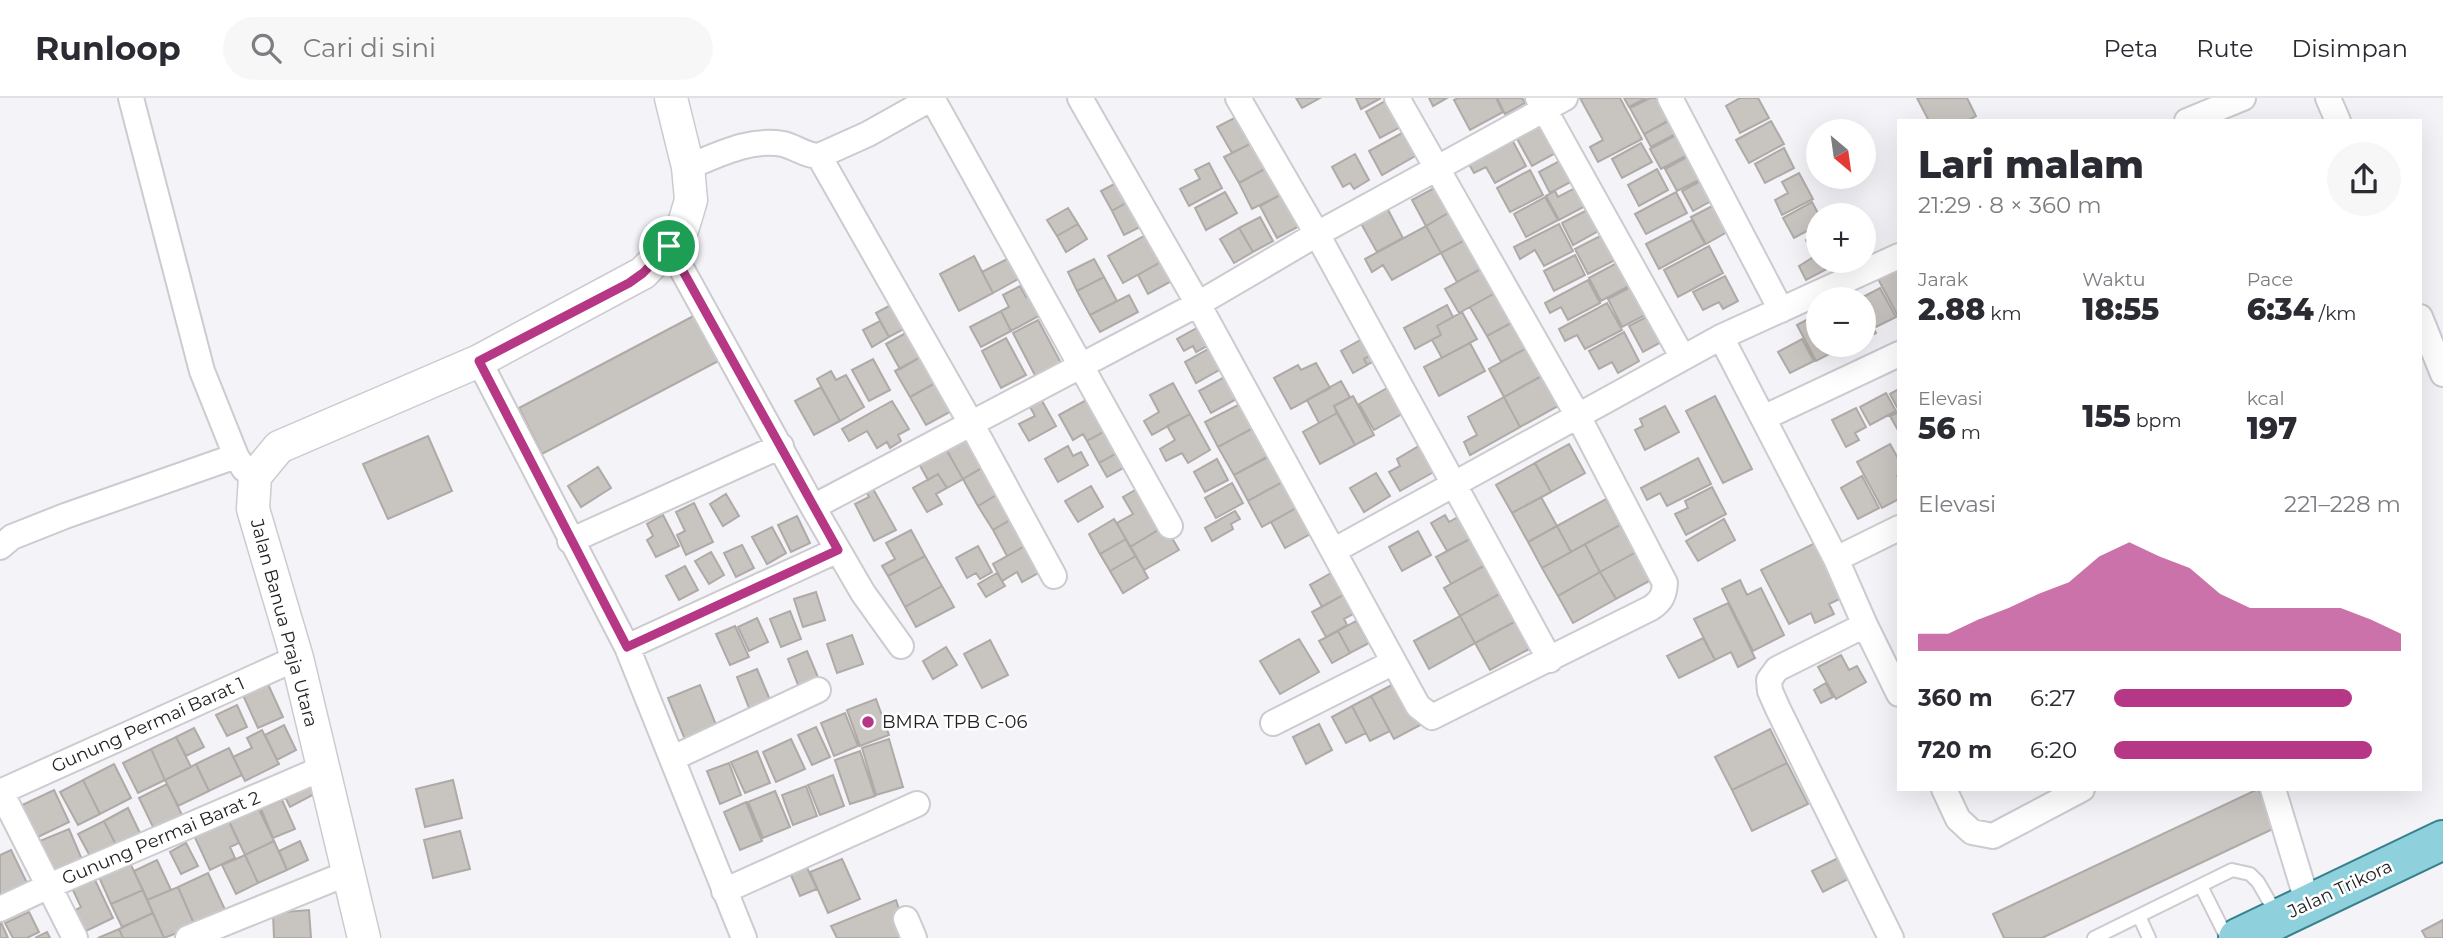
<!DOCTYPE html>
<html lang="id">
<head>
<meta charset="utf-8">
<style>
  :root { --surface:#fff; --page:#f7f7f7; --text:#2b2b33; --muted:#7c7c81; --line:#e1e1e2; --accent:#b53785 }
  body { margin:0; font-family:Montserrat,sans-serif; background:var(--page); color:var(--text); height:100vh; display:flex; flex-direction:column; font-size:26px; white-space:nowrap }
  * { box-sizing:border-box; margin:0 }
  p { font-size:23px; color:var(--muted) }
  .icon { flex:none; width:38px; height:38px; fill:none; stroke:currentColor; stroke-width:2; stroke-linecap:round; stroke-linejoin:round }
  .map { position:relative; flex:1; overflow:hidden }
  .drawer { position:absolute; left:1897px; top:21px; width:525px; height:672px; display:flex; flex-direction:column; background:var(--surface); border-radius:0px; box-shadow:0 7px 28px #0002 }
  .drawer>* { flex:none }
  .needle { width:46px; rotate:151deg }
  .controls { position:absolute; left:1806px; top:21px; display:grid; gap:14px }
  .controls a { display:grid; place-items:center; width:70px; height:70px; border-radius:50%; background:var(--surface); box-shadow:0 7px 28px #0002; font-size:35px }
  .pin { position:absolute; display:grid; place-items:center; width:60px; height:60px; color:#fff; margin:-30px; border:4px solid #fff; border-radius:50%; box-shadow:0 2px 7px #0007 }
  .round { display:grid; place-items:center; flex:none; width:74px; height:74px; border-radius:37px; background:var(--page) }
  .head { display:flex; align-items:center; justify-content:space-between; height:119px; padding:0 21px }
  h1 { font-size:38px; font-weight:800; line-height:52px }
  .stats { display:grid; grid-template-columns:repeat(3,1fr); gap:10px; height:119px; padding:7px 21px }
  .stats div { display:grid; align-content:center }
  .stats b { font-size:30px; font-weight:800 }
  .stats small { font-size:19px; font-weight:400 }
  .stats p { font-size:19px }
  .chart { height:196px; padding:14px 21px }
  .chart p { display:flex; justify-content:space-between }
  .chart svg { width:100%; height:126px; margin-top:7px; fill:var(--accent); opacity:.7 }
  ul { padding:0 21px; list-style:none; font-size:23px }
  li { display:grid; grid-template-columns:112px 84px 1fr; align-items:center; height:52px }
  li i { height:18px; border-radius:9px; background:var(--accent) }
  header { display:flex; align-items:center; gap:42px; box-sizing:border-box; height:98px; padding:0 35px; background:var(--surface); border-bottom:2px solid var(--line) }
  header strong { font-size:33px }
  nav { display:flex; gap:38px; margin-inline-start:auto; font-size:24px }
  .search { width:490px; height:63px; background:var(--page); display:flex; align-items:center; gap:18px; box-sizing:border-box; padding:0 24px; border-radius:38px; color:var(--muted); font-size:26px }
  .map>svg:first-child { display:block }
  .building { fill:#c8c4c0; stroke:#afaaa7; stroke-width:2 }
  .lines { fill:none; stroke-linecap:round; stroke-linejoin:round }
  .service-casing { stroke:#cbcbd0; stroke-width:16 }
  .minor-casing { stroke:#cbcbd0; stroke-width:28 }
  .tertiary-casing { stroke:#cbcbd0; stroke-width:35 }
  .primary-casing { stroke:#37808d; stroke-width:42 }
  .service { stroke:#fff; stroke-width:12 }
  .minor { stroke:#fff; stroke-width:24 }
  .tertiary { stroke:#fff; stroke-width:32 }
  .primary { stroke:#8ed1dd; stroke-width:38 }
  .route-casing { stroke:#fff; stroke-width:14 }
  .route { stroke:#b53785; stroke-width:9 }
  .poi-dot { fill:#b53785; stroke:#fff; stroke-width:2.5 }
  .labels { text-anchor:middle; stroke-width:5; stroke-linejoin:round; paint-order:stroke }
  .street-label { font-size:18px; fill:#222224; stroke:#fff }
  .poi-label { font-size:18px; fill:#222224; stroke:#fff; text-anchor:start }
</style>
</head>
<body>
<header>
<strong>Runloop</strong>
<div class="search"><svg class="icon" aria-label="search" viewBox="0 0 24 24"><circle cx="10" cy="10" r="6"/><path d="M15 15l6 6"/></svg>Cari di sini</div>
<nav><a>Peta</a><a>Rute</a><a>Disimpan</a></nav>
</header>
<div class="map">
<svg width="2443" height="840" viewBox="0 0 2443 840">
  <rect width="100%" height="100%" fill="#f3f3f8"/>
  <path class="building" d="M1296 0H1320L1302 10Z
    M1356 0H1381L1361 11Z
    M1429 0H1447L1433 8Z
    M1458 0H1496L1503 14 1470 32 1454 2Z
    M1497 0H1522L1525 5 1505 16Z
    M1580 0H1620L1642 41 1598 64 1590 49 1603 42Z
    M1624 0H1646L1629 9Z
    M1650 0H1666L1673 14 1665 18 1667 23 1644 36 1630 10Z
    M1740 0H1758L1769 20 1740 35 1726 8Z
    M1917 0H1967L1976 18 1967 23H1929Z
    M1387 2 1408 25 1380 40 1366 14Z
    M1244 15 1258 42 1232 55 1217 29Z
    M1676 19 1683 32 1651 49 1644 36Z
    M1545 21 1561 52 1532 68 1515 37Z
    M1771 23 1784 46 1749 65 1736 42Z
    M1411 30 1424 53 1382 77 1369 53Z
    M1684 33 1695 53 1661 71 1650 51Z
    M1510 38 1526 68 1495 85 1486 69 1474 75 1466 61Z
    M1258 42 1272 67 1239 85 1224 59Z
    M1641 45 1652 64 1622 80 1612 61Z
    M1784 50 1794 70 1765 85 1755 66Z
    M1696 54 1709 77 1677 93 1665 71Z
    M1355 56 1369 82 1354 91 1350 85 1343 89 1332 69Z
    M1565 60 1576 81 1550 95 1539 74Z
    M1209 65 1222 90 1189 108 1180 91 1200 81 1195 72Z
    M1272 67 1286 94 1252 111 1239 85Z
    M1657 71 1668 92 1639 108 1628 87Z
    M1530 72 1543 97 1510 114 1497 90Z
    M1799 75 1813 101 1782 117 1775 102 1788 95 1782 84Z
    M1710 78 1720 98 1693 113 1682 93Z
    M1122 82 1133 101 1112 113 1101 93Z
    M1579 88 1589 106 1559 122 1546 98 1555 93 1558 99Z
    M1436 89 1450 114 1426 128 1412 102Z
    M1225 94 1237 115 1206 132 1195 110Z
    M1286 94 1303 126 1277 140 1260 108Z
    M1676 94 1687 115 1646 136 1635 116Z
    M1545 99 1558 122 1526 139 1514 116Z
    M1133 101 1146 126 1124 137 1112 113Z
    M1722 103 1727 134 1706 146 1691 119Z
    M1812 104 1819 117 1818 127 1794 140 1783 120Z
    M1386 108 1403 140 1377 154 1359 122Z
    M1068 110 1078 126 1057 138 1047 122Z
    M1589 111 1600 132 1573 147 1562 125Z
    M1450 114 1465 142 1441 155 1426 128Z
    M1260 119 1273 143 1253 154 1239 130Z
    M1692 122 1705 146 1659 171 1646 146Z
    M1078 126 1087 141 1066 154 1057 138Z
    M1559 126 1573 153 1544 168 1535 152 1520 161 1514 149Z
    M1426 128 1441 155 1392 182 1383 167 1372 174 1365 161Z
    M1239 130 1253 154 1234 165 1220 141Z
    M1151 134 1166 161 1123 185 1108 158Z
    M1818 135V163H1842L1806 182 1799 168 1815 158 1806 142Z
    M1604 136 1617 161 1588 176 1575 151Z
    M1465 142 1481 171 1457 184 1441 155Z
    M1709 148 1723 175 1678 199 1664 172Z
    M1575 157 1585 177 1554 193 1544 173Z
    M974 158 993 195 959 213 940 176Z
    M1009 160 1020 180 993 195 982 174Z
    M1626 160 1638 183 1601 203 1589 180Z
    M1094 161 1104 179 1077 193 1068 174Z
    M1166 161 1177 180 1148 196 1138 177Z
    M1899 170V220L1877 179Z
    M1481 171 1495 195 1459 215 1445 191Z
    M1725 178 1738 203 1723 211 1719 204 1703 212 1693 194Z
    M1104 179 1117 203 1090 217 1077 193Z
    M1588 182 1600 205 1568 222 1561 209 1550 215 1545 205Z
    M1640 184 1647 216 1622 229 1608 201Z
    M1020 188 1026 199 1034 195 1044 215 1011 233 1001 213 1009 209 1003 197Z
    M1880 190 1896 219 1874 230 1866 214 1870 212 1863 199Z
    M1495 195 1511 225 1487 238 1470 209Z
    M1129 197 1138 214 1100 234 1090 217Z
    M898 203 911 227 889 239 876 215Z
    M1607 205 1622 232 1585 251 1577 237 1565 243 1559 231Z
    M1447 207 1453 219 1437 228 1441 237 1415 251 1404 230Z
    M705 212 726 259 542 356 519 310Z
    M1864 212 1876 235 1864 241Z
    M1001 213 1011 233 981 249 970 229Z
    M1462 214 1477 241 1442 260 1432 242 1441 237 1437 228Z
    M1652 216 1665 242 1643 254 1629 228Z
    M1818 216V247H1839L1841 250 1816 263 1797 227Z
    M1038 222 1061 265 1036 279 1013 235Z
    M880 223 889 239 872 249 863 232Z
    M1511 225 1525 251 1501 264 1487 238Z
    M1204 226 1214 244 1196 254 1193 248 1184 253 1177 241Z
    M915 230 924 257 900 271 886 246Z
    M1624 234 1639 263 1618 275 1612 264 1599 271 1589 253Z
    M1006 240 1026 277 1001 290 982 253Z
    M1362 241 1371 257 1364 261 1367 267 1353 275 1341 253Z
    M1802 241 1814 263 1790 275 1778 254Z
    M1470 245 1485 273 1439 298 1424 269Z
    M1212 249 1228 267 1196 285 1185 264Z
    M1525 251 1541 278 1504 299 1489 271Z
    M924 257 939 283 910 299 895 273Z
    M1371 257 1382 259 1367 267 1364 261Z
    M873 261 890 292 869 303 852 272Z
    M1316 265 1330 290 1291 311 1274 280 1298 267 1301 272Z
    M831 273 836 282 846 277 864 309 840 323 817 281Z
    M1551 273 1567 303 1520 329 1504 299Z
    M1230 276 1242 298 1211 315 1199 293Z
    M939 283 955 311 926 327 910 299Z
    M1341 283 1350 299 1334 308 1337 315 1319 325 1307 302Z
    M1173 285 1190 316 1152 337 1144 323 1159 314 1150 297Z
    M821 289 840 323 814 337 795 303Z
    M1387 290 1402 316 1374 332 1359 306Z
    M1899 291V313L1890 296Z
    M1886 295 1896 313 1870 327 1860 309Z
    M1353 298 1374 337 1355 347 1334 308Z
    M1715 298 1752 371 1723 385 1686 313Z
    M1504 299 1520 329 1470 357 1464 344 1477 337 1468 319Z
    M1041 301 1056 328 1029 343 1019 326 1035 318 1029 307Z
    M1088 301 1105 333 1087 343 1083 336 1073 342 1059 317Z
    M892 303 909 331 898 337 901 343 890 350 887 344 877 350 867 333 849 343 842 331Z
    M1244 304 1257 328 1218 349 1205 324Z
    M1665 308 1679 334 1645 352 1635 332 1643 328 1640 321Z
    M1856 310 1866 329 1855 335 1859 342 1846 349 1832 322Z
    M1899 314V334L1890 318Z
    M1337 315 1355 347 1320 366 1303 334Z
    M1190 316 1210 352 1188 365 1182 355 1166 363 1160 351 1175 342 1167 328Z
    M1262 325 1278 354 1234 377 1218 349Z
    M1105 333 1117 355 1099 365 1087 343Z
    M974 335 991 365 963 381 946 351Z
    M428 338 452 393 388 421 363 366Z
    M1424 345 1439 371 1400 393 1389 374 1400 368 1397 361Z
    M1569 346 1585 375 1551 394 1535 365Z
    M1890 346 1899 362V377L1897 378 1899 382V401L1882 410 1857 364Z
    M1068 348 1073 358 1081 354 1088 367 1058 384 1045 361Z
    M946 351 963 381 947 390 938 376 928 382 919 366Z
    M1117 355 1125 369 1107 379 1099 365Z
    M1270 357 1284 383 1248 403 1234 377Z
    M1698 360 1711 386 1667 408 1660 395 1647 402 1641 390Z
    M1217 361 1228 382 1205 394 1194 374Z
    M1535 365 1551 394 1512 415 1496 387Z
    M988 366 1003 393 978 408 963 381Z
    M598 369 611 390 581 409 568 388Z
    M1376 375 1390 398 1364 414 1350 390Z
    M938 376 947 390 936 396 942 406 927 414 913 390Z
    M1862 378 1879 410 1858 421 1841 390Z
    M1284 383 1298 409 1262 429 1248 403Z
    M1232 385 1243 405 1216 420 1205 400Z
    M1091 388 1103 409 1078 424 1065 403Z
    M1142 388 1165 428 1130 449 1117 425 1133 416 1123 399Z
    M872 389 896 432 874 443 855 406 869 399 866 393Z
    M1712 389 1726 416 1686 437 1675 416 1688 410 1685 403Z
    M1003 393 1017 418 993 432 978 408Z
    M726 396 739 418 723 428 710 406Z
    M1541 399 1557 428 1528 444 1512 415Z
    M1606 401 1620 427 1571 454 1557 428Z
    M694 405 713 444 686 457 677 437 685 433 676 414Z
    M1298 409 1312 435 1285 450 1271 424Z
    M1235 413 1240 421 1231 426 1233 431 1212 443 1205 430Z
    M663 417 679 448 656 459 647 442 653 438 647 426Z
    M1445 417 1449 424 1458 419 1470 441 1447 453 1431 425Z
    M797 418 810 445 791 454 778 427Z
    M1017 418 1032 444 1007 458 993 432Z
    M1114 421 1126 441 1100 456 1089 436Z
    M1724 421 1735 442 1698 463 1686 443Z
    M1620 427 1636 454 1600 474 1585 446Z
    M1165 428 1179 452 1144 472 1130 449Z
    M1557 428 1571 454 1542 470 1528 444Z
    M772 429 786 455 767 466 752 439Z
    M911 432 925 458 888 478 882 468 895 461 886 445Z
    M1418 433 1431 457 1402 473 1389 449Z
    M1126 441 1136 458 1110 473 1100 456Z
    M1470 441 1495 462 1451 486 1436 459Z
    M1823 441 1850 496 1829 506 1834 516 1815 525 1811 515 1789 526 1761 472Z
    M1032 444 1047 470 1022 484 1017 474 1002 483 993 466Z
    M1585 446 1600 474 1558 498 1542 470Z
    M742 447 754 470 736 479 724 455Z
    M978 448 992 474 980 481 976 475 967 480 956 460Z
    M711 454 724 477 709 486 695 463Z
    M1636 454 1651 482 1616 501 1600 474Z
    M925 458 942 488 905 509 888 478Z
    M1136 458 1148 480 1123 495 1110 473Z
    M1485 467 1501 495 1460 518 1444 490Z
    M685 468 698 492 679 502 666 478Z
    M1600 474 1616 501 1573 525 1558 498Z
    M997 475 1005 488 986 499 978 486Z
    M1331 475 1343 497 1322 509 1310 487Z
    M1740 482 1747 497 1761 490 1784 537 1753 553 1722 491Z
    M942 488 954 509 916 529 905 509Z
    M816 494 825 522 803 529 794 501Z
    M1501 495 1516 523 1475 545 1460 518Z
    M1343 497 1353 516 1344 521 1347 527 1326 539 1312 514Z
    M1728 505 1755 560 1738 569 1731 554 1715 562 1694 521Z
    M790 513 801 541 781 549 770 521Z
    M1460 518 1475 545 1429 571 1414 543Z
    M757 520 768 544 749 553 738 529Z
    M1356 523 1369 545 1350 555 1338 533Z
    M1516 523 1531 550 1490 572 1475 545Z
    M735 528 749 559 730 567 716 536Z
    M1338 533 1350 555 1332 565 1319 543Z
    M852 537 863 566 837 575 827 546Z
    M1703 540 1715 562 1679 580 1667 558Z
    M1299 541 1319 574 1280 596 1260 563Z
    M990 542 1008 577 982 590 964 556Z
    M946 549 957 567 933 581 923 563Z
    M807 553 820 584 800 592 788 561Z
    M1841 557 1849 572 1857 568 1866 584 1836 601 1818 569Z
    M757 571 770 602 749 610 737 579Z
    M1401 582 1424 625 1394 641 1371 598Z
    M267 584 283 619 258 630 242 595Z
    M1826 585 1833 599 1821 605 1814 592Z
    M700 587 718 632 686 644 668 600Z
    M1371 598 1390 633 1370 643 1352 608Z
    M876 601 889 637 860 648 847 612Z
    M237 607 247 629 227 638 216 617Z
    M1352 608 1366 635 1346 645 1332 619Z
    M845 615 858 648 834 658 821 625Z
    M1319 626 1332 652 1306 666 1293 639Z
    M284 627 296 652 277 662 265 637Z
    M816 629 830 659 812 667 798 637Z
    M194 630 204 649 186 658 176 639Z
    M1770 631 1787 665 1732 692 1715 659Z
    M262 632 279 666 245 683 233 659 252 650 247 640Z
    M176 639 191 669 165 682 151 651Z
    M791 641 805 671 776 684 763 654Z
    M889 641 903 689 876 697 862 650Z
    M229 650 242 677 209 693 196 666Z
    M151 651 165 682 138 695 123 665Z
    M757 653 770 685 745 695 731 664Z
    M860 653 875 698 850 706 835 662Z
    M729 665 741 697 720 706 707 673Z
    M1787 665 1808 706 1752 733 1732 692Z
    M114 666 131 700 100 716 83 682Z
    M196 666 209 693 178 708 165 682Z
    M833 677 844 708 820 717 808 687Z
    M310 679 318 694 290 709 282 693Z
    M83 682 100 716 78 727 60 694Z
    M453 682 462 720 425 729 416 691Z
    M167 686 182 717 154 731 139 700Z
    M806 688 817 718 793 727 782 697Z
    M2258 691 2277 729 2042 840H2004L1993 816Z
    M54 692 69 724 34 741 18 709Z
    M775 693 790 729 763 740 748 704Z
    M282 702 295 731 273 740 261 711Z
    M746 704 762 743 740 752 724 714Z
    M257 707 274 743 245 757 228 721Z
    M128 710 140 735 116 747 104 723Z
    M228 721 239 745 230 749 235 760 210 772 191 731Z
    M104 723 116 747 91 760 78 736Z
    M69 731 83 764 49 778 35 745Z
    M460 733 470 771 433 780 424 742Z
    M274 743 287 772 258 785 245 757Z
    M300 743 308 762 287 772 279 753Z
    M186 745 198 768 181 776 170 754Z
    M11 752 28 787 0 800V757Z
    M245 757 258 785 236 796 222 767Z
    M1844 757 1854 778 1823 794 1812 773Z
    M803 761 817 791 800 798 787 768Z
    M842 761 860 801 828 815 810 774Z
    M157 762 171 792 147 802 134 773Z
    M130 765 143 792 111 806 99 779Z
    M208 775 226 814 195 828 178 789Z
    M94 780 113 820 82 835 72 814 81 809 72 790Z
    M178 789 195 828 164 840 147 802Z
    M143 792 153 815 122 829 111 806Z
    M896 802 908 838 902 840H837L831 828Z
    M309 812 311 840H274L273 815Z
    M29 814 39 834 27 840H13L5 825Z
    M153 815 164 840H123L119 831Z
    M0 822 8 840H0Z
    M2443 822V840H2426L2422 833Z
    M119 831 123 840H98Z
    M47 834 50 840H35Z"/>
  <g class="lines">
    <g class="service-casing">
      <path id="service" d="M2201 788 2227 840
        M2139 818 2149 840
        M2094 840 2232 772 2250 776 2258 784 2277 817"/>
    </g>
    <g class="minor-casing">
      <path id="minor" d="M131 0 202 273 236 358 244 371 255 378
        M932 0 1170 428
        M1080 0 1198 206 1418 608 1432 619 1651 510C1661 503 1664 498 1665 485L1578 318 1397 0
        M1238 0 1317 136 1550 562
        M1538 0 1683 260
        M1670 0 1781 212
        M2328 0 2338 23
        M2187 23 2243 0
        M819 58 972 327 1054 478
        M688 69C718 57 750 40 783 46 796 49 806 58 819 58L868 36 932 0
        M669 148 813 409 863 495 901 548
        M2420 219 2443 276
        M1721 239 1836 461 1865 527 1899 596
        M479 263 627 549 744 840
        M1763 320 1899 256
        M813 409 1198 206 1317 136 1565 0
        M570 443 781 348
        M0 449 12 439 65 418 236 358
        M1333 453 1721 239 1899 158
        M1836 461 1899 430
        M1865 527 1777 571 1769 582 1770 593 1778 611 1891 840
        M627 549 838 452
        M1273 625 1394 564
        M673 660 818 592
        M1944 691 1958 721 1972 734 1993 738 2082 691
        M2273 691 2308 806
        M0 694 297 560
        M1 694 75 840
        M724 793 917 706
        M0 811 49 788 323 670
        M906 821 914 840
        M188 840 348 775"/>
    </g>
    <g class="tertiary-casing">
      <path id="tertiary" d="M364 840 297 560 253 411 255 378 279 349 479 263 643 175 669 148 683 129 691 102 688 69 671 0"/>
    </g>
    <g class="primary-casing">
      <path id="primary" d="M2238 840 2443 742"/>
    </g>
    <use href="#service" class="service"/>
    <use href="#minor" class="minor"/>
    <use href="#tertiary" class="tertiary"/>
    <use href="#primary" class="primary"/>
  </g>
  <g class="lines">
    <g class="route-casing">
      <path id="route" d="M669 148 838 452 627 549 479 263 629 185 643 175Z"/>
    </g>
    <use href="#route" class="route"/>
  </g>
  <circle class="poi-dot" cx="868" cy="624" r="7"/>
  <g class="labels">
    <g class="street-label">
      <text transform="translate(284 525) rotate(75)" y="6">Jalan Banua Praja Utara</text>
      <text transform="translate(148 627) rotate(-24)" y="6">Gunung Permai Barat 1</text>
      <text transform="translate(161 740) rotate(-23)" y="6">Gunung Permai Barat 2</text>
      <text transform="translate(2340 791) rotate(-25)" y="6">Jalan Trikora</text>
    </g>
    <g class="poi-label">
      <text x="882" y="630">BMRA TPB C-06</text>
    </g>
  </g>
</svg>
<div class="controls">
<a><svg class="needle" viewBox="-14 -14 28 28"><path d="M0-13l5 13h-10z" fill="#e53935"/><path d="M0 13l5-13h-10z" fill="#7c7c81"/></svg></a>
<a>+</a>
<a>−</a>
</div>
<div class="pin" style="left:669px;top:148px;background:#1e9e55"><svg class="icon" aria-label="arrive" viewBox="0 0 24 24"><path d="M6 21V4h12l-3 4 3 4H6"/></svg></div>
<section class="drawer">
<div class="head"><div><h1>Lari malam</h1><p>21:29 · 8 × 360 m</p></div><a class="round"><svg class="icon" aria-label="share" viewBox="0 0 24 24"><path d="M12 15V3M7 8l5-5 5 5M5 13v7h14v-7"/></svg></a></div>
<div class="stats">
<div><p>Jarak</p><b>2.88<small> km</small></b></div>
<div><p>Waktu</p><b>18:55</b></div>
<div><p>Pace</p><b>6:34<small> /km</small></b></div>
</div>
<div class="stats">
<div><p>Elevasi</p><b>56<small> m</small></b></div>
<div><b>155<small> bpm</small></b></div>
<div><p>kcal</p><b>197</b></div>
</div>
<div class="chart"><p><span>Elevasi</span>221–228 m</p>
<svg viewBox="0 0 160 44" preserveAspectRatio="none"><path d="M0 44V38L10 38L20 33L30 29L40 24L50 20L60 11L70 6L80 11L90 15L100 24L110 29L120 29L130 29L140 29L150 33L160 38V44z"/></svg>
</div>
<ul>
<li><b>360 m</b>6:27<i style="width:83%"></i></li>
<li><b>720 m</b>6:20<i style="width:90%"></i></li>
</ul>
</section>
</div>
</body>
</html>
